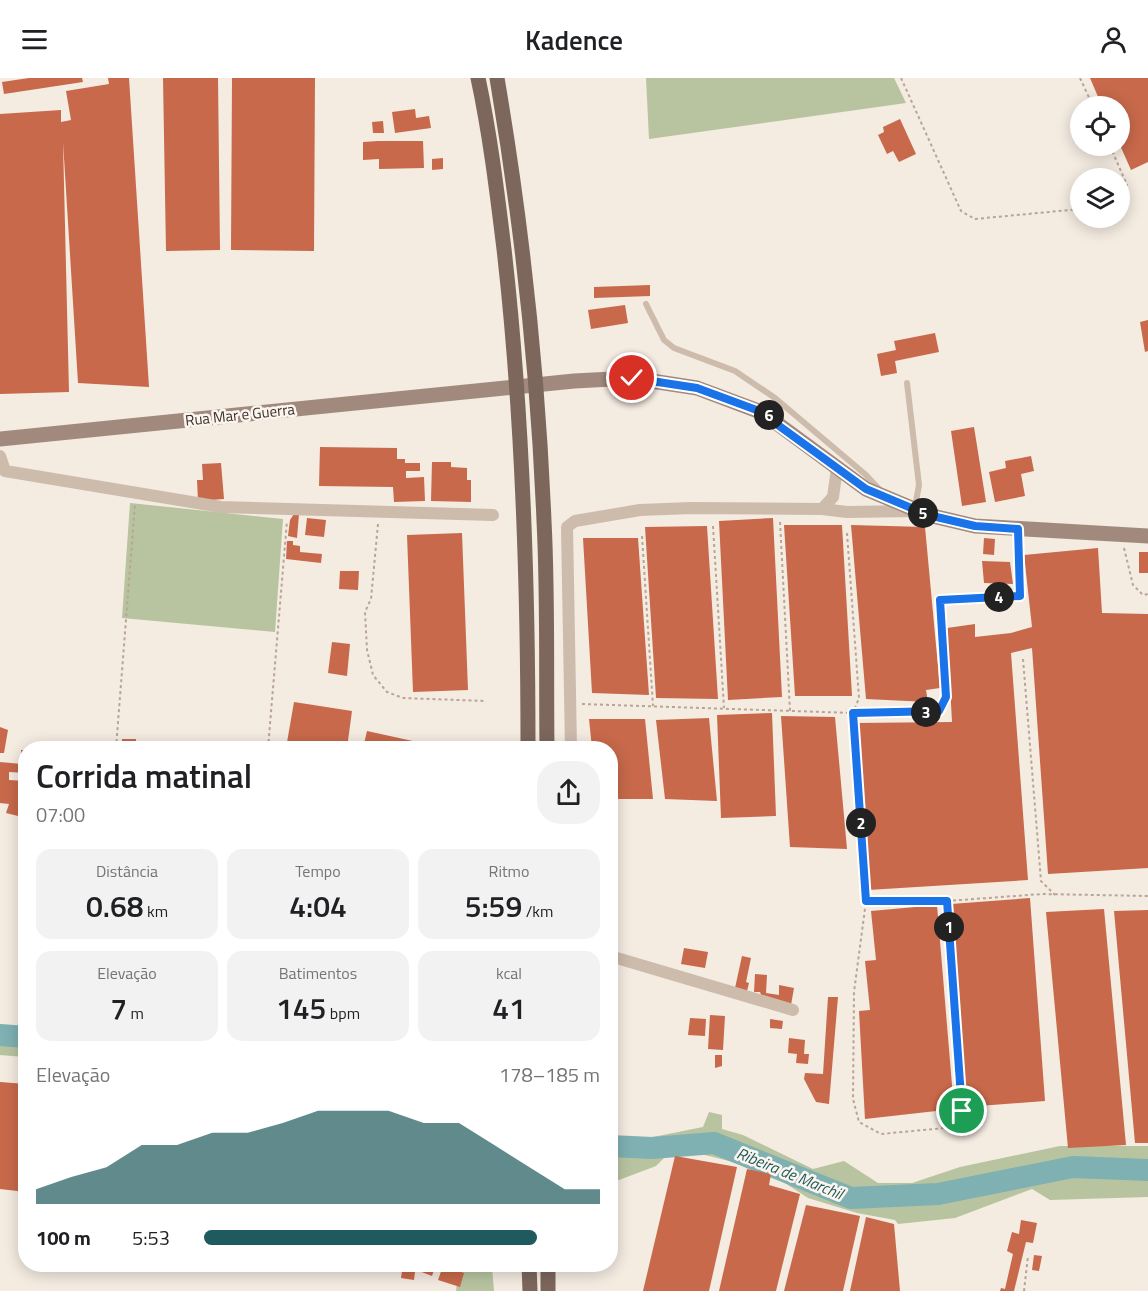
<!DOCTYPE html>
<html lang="pt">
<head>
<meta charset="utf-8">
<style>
  :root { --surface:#fff; --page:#f2f2f2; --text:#202124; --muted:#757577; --accent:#1f5a5e }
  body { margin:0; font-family:"Titillium Web",sans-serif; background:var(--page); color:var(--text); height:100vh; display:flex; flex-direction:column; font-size:22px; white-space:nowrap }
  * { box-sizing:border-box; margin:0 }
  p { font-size:20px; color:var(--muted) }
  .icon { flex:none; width:33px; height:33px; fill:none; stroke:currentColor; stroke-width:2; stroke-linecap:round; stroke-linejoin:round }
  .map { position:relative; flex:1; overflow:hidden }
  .panel { position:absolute; left:18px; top:663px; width:600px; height:531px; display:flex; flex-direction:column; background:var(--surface); border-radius:24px; box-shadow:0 3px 15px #0003 }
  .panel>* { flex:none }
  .tools { position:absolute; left:1070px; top:18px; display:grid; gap:12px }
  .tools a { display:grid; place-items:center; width:60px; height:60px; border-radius:50%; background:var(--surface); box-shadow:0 3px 15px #0003; font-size:30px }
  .pin { position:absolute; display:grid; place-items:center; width:51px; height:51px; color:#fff; margin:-26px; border:3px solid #fff; border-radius:50%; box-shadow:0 2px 6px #0007 }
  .km { position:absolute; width:30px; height:30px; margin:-15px; border-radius:50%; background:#222; color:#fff; font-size:16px; line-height:30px; text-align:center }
  .round { display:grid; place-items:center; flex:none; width:63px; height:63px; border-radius:24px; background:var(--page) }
  .summary { display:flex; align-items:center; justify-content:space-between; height:102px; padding:0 18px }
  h1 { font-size:33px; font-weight:600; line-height:45px }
  .figures { display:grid; grid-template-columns:repeat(3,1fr); gap:9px; height:102px; padding:6px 18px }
  .figures div { display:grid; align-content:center; border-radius:15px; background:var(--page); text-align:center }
  .figures b { font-size:30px; font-weight:600 }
  .figures small { font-size:16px; font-weight:400 }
  .figures p { font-size:16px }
  .chart { height:168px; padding:12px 18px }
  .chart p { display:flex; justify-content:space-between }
  .chart svg { width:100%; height:108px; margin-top:6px; fill:var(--accent); opacity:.7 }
  ul { padding:0 18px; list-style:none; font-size:20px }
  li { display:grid; grid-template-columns:96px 72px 1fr; align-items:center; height:45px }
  li i { height:15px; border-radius:8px; background:var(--accent) }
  header { display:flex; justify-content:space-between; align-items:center; height:78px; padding:0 18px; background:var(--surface); font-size:27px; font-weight:600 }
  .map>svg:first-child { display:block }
  .green { fill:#b8c4a0 }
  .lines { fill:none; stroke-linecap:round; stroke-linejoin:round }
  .river { stroke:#7fb0b2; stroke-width:22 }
  .building { fill:#c8694b }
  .path { stroke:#b9a596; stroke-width:2; stroke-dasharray:3 3; stroke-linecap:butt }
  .lane { stroke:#cdbbac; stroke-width:6 }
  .street { stroke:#cdbbac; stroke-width:12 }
  .secondary { stroke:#a18a7d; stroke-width:15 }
  .primary { stroke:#7d675c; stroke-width:15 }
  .route-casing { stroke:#fff; stroke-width:12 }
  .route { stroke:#1a73e8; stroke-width:8 }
  .labels { text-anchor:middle; stroke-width:5; stroke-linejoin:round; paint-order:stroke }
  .street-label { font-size:15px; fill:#3b302b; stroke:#fbf5ee }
  .water-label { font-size:16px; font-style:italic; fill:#1f5a5e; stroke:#fbf5ee }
</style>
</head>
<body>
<header><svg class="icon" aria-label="menu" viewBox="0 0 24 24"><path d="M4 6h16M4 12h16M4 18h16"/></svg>Kadence<svg class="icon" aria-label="person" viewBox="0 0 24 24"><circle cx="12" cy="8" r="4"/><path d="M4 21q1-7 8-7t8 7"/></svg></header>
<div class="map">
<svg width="1148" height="1213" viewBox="0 0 1148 1213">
  <rect width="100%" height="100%" fill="#f4ebe1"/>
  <path class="green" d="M646 0H894L906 25 649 61Z
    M130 425 283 441 275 554 122 540Z
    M0 950 25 953V979L0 977Z
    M709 1034 722 1037V1051L743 1057 813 1091 844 1083 878 1105H912L960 1089 1060 1068H1148V1119L1050 1122 1032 1111 955 1140 898 1146 895 1142 857 1135 808 1120 765 1092 693 1074H670L656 1088 611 1105V1061L633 1063 703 1049Z
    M459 1188 492 1189 494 1213H456Z"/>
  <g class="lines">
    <path class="river" d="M0 957 26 959
      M610 1068 652 1070 714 1065 851 1120 938 1116 1073 1089 1148 1092"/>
  </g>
  <path class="building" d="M29 0H82L83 4 4 16 2 4Z
    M108 0H129L149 309 78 305 63 64 69 314 0 316V36L61 32V44L71 42 66 13 109 6Z
    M163 0H218L220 172 166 173Z
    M232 0H315L314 173 231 172Z
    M1090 0H1148V84L1131 92 1119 65V28H1102Z
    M415 31 416 40 429 38 431 50 395 55 392 34Z
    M900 41 916 76 899 84 893 73 887 76 878 57 884 54 883 49Z
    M383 43 384 55H373L372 44Z
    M378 63H423L424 90 379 91V81L363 82V64Z
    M443 80V91L432 92V81Z
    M650 207V218L594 220V209Z
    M625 227 628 245 591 251 588 232Z
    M1148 242V273L1145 274 1140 244Z
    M935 255 939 274 895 283 897 295 881 298 877 276 896 272 894 263Z
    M974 349 986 424 962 428 951 353Z
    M320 369 397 370V381H405V385H420V393H406V400L424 399 425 423 394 424 393 409 319 408Z
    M1031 378 1034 393 1021 396 1025 418 995 424 989 394 1006 390 1005 383Z
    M432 384H451V389L467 390V402H471V424L431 423Z
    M221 385 224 421 198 423 197 402H203L202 386Z
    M294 436H299L297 460 288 458 290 442Z
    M307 440 326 442 324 459 305 457Z
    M773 440 782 619 728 622 719 443Z
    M784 447H842L852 618H795Z
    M851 447 925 449 940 610 926 612 928 624 866 621Z
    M707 448 718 621 656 620 645 449Z
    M462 455 468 612 413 614 407 457Z
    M583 460H638L649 617 592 615Z
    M984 460 995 461 994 477 983 476Z
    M287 463H293V467L300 468V474L322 476 321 485 286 481Z
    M1098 470 1102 535 1148 536V790L1048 796 1032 570 1011 575 1028 802 868 812 856 645 952 644 947 550 975 546V559L1011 555 1032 549 1024 477Z
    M1139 474H1148V495H1139Z
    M982 483 1010 484 1013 506 984 505Z
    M340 493H359L358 512 339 511Z
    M332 564 350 566 347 598 328 595Z
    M294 624 352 633 347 670H286Z
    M772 635 776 738 721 740 717 637Z
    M781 638 835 639 847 771 790 769Z
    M709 640 717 723 665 721 656 642Z
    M589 641H645L653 721H610V670H592Z
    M0 649 8 652 4 675H0Z
    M367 653 431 667 430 670H363Z
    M122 661H136V670H122Z
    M21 672H26V695L9 694V702L26 703V740L6 735 9 726 0 725V684L22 686Z
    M1030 820 1045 1023 966 1029 951 826Z
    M937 827 954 1031 865 1041 859 933 870 932 865 883 876 882 871 833Z
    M1104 831 1126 1067 1068 1070 1046 834Z
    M1148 832V1065H1135L1114 833Z
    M684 870 708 874 705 890 681 886Z
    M742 878 751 880 746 904 749 905 747 913 735 910Z
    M755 896 767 897 766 915 779 917V907L794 910 791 927 762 919 760 914H754Z
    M828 919H838L829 1026 816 1024 804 1001 805 995 823 996Z
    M710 937 725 938 723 972 708 971Z
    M690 940 706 941 705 958 688 957Z
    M770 941 783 943 782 951 770 950Z
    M789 960 805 962 804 976H809L808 986 796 985 797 976 788 975Z
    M715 977H722V988L715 990Z
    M0 1004 26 1006V1114L0 1111Z
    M675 1078 737 1089 709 1213H643Z
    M747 1091 771 1096 769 1107 800 1116 776 1213H719Z
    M806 1127 860 1138 843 1213H784Z
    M866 1139 894 1146 900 1213H850Z
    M1021 1142 1037 1145 1033 1165 1026 1164 1014 1213H1000L1001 1210 1005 1211 1013 1176 1007 1173 1012 1154 1019 1156Z
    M1034 1177 1042 1178 1039 1193 1032 1192Z
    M403 1186H416L414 1202 401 1200Z
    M421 1186H436L432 1198 419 1193Z
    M443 1188 464 1195 460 1209 438 1202Z"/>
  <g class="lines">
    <path class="path" d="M901 0 961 133 975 141 1080 131
      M1080 0 1093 28
      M1110 68 1127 107 1119 121
      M780 444 790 633
      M378 446 371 521 365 534 367 572 373 597 387 614 403 620 486 623
      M713 448 724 630
      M847 455 859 620 853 635 866 823 854 914 853 1021 859 1044 881 1056 966 1048 962 1033 947 823H866
      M642 458 653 628
      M1124 470 1133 507 1143 517 1148 516
      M1023 581 1041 803 1055 817
      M582 626 853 635 939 633 946 619 941 522 1020 518 1018 464
      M116 670 135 426
      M268 670 287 443
      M947 823 1042 816 1148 818
      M1024 1213 1028 1178"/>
    <path class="lane" d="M646 226 664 262 674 270 735 293 775 320 866 397 880 412
      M907 305 919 407 915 429"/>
    <path class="street" d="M0 378 5 393 221 429 493 437
      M822 431 847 434 916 433
      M571 670 567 449 575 443 640 432 691 430 822 431 833 419 837 390
      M610 878 793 932"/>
    <path class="secondary" d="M0 361 574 303 632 300 697 310 769 337 771 341 866 411 928 437 975 448 1148 458"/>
    <path class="primary" d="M478 0C490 56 497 114 504 171 523 337 528 504 528 670
      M497 0C522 147 538 294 544 443 548 519 546 595 547 670
      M529 1186 530 1213
      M548 1186V1213"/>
  </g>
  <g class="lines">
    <g class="route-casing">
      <path id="route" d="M632 300 697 310 770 337 771 342 866 411 928 437 975 448 1018 451 1020 518 940 522 946 619 939 633 853 635 866 823H947L962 1033"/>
    </g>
    <use href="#route" class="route"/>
  </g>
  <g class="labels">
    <g class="street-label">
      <text transform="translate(240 337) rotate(-6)" y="5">Rua Mar e Guerra</text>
    </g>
    <g class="water-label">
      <text transform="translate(790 1095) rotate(22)" y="6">Ribeira de Marchil</text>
    </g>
  </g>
</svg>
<div class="tools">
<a><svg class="icon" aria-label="locate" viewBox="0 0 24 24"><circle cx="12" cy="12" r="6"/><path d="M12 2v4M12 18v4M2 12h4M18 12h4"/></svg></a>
<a><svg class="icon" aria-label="layers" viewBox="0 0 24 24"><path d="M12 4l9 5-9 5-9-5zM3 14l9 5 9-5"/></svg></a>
</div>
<div class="pin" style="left:962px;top:1033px;background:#1e9e55"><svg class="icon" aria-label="arrive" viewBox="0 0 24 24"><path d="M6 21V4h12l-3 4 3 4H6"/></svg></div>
<div class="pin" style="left:632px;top:300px;background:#d93025"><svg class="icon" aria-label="check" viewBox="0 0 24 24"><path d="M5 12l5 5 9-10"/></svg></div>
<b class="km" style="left:949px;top:849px">1</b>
<b class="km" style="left:861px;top:745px">2</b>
<b class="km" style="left:926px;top:634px">3</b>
<b class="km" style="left:999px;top:519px">4</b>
<b class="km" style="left:923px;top:435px">5</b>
<b class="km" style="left:769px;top:337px">6</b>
<section class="panel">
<div class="summary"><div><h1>Corrida matinal</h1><p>07:00</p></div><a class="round"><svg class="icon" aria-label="share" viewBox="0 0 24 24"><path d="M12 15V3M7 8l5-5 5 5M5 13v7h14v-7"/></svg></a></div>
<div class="figures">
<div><p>Distância</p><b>0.68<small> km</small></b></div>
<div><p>Tempo</p><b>4:04</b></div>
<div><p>Ritmo</p><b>5:59<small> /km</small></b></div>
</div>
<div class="figures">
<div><p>Elevação</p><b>7<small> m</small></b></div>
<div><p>Batimentos</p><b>145<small> bpm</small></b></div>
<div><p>kcal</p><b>41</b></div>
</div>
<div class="chart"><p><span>Elevação</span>178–185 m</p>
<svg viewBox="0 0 160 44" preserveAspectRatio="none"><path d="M0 44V38L10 33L20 29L30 20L40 20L50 15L60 15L70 11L80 6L90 6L100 6L110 11L120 11L130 20L140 29L150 38L160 38V44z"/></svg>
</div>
<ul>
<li><b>100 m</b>5:53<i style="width:84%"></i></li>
</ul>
</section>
</div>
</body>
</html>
